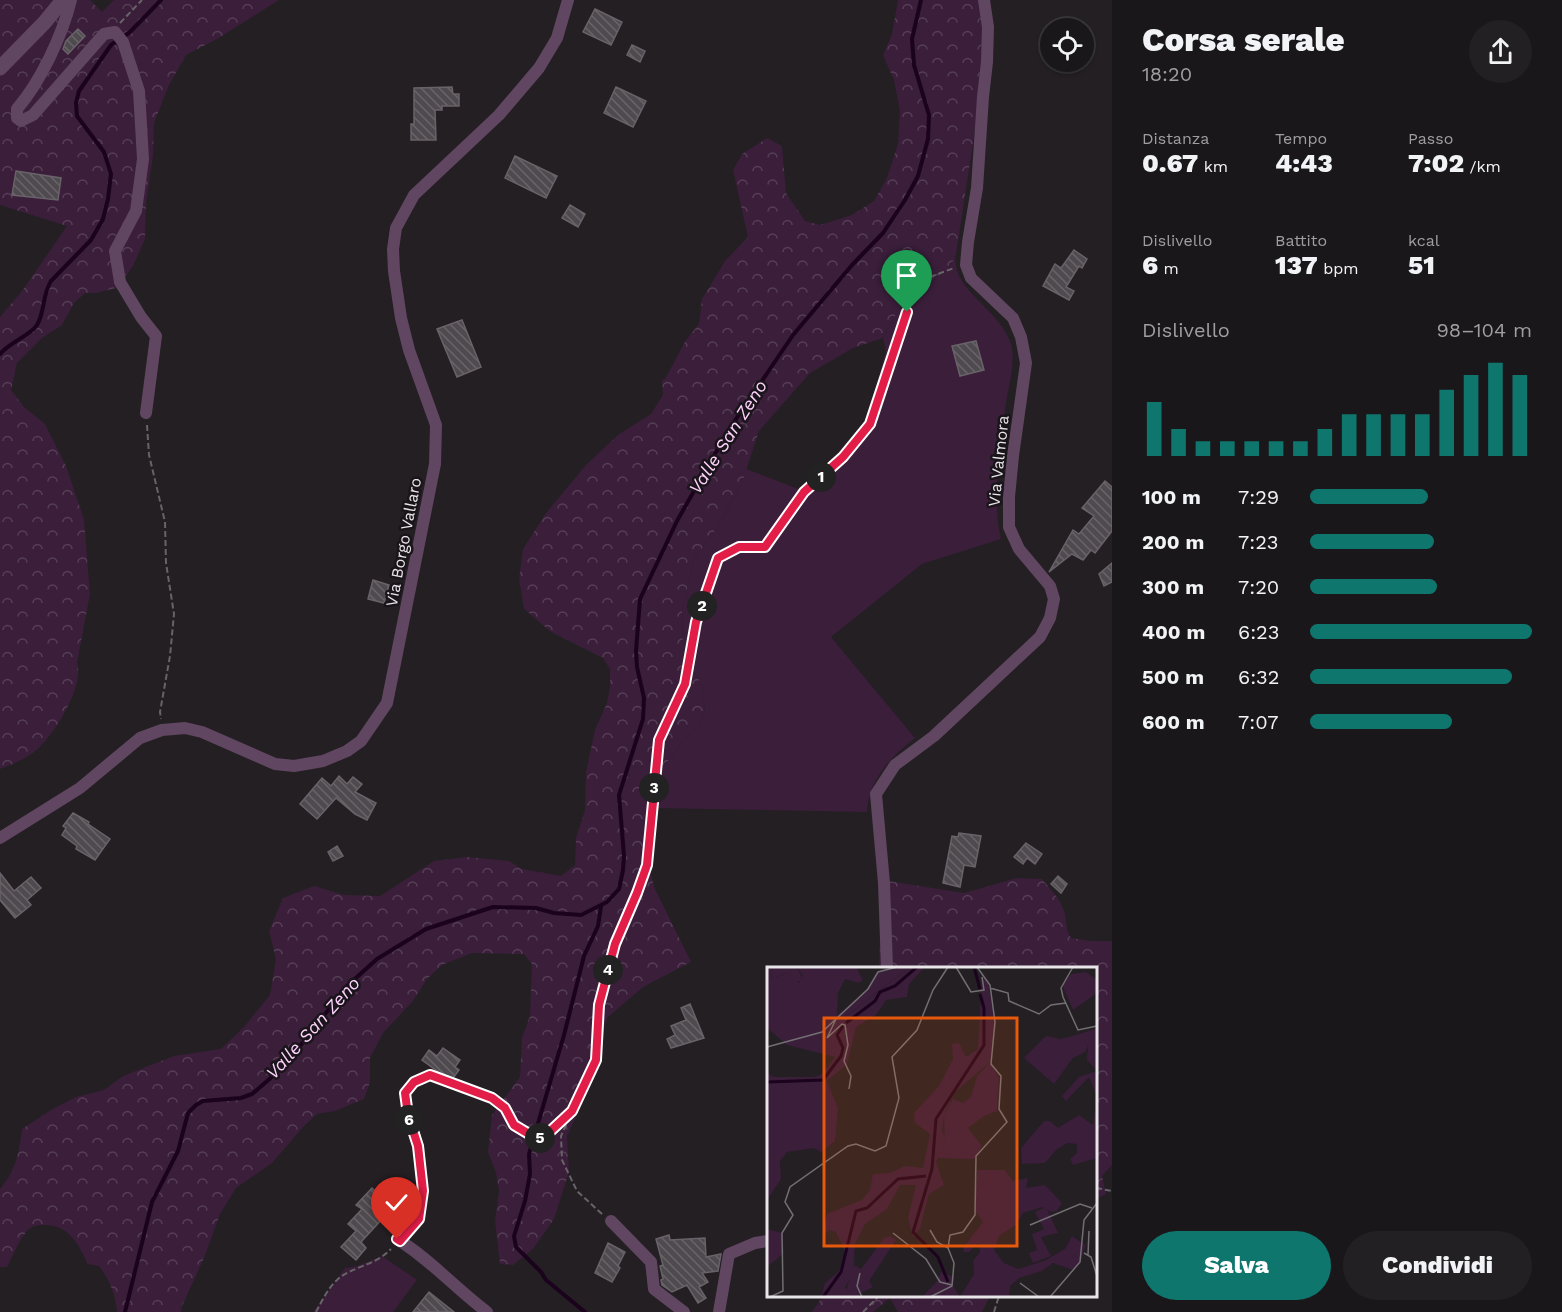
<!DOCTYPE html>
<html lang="it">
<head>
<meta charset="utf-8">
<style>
  :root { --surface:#1a171a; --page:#232023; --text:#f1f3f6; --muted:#9f9fa2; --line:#383639; --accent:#0f766e }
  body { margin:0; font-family:"Work Sans",sans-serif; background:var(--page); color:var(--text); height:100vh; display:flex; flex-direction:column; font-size:22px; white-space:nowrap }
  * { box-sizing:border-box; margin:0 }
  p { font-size:20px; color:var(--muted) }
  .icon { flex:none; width:33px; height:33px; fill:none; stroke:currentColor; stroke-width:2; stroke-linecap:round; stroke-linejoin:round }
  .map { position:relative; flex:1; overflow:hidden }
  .drawer { display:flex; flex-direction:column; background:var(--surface); width:450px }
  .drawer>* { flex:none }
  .buttons { position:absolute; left:1040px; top:18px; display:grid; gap:12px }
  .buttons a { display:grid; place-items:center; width:54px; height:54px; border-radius:50%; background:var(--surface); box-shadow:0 2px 4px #0004,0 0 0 2px var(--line); font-size:30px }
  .pin { position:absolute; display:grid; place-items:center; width:51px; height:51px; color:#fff; margin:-62px -26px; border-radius:50% 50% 50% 0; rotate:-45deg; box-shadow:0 0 6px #0007 }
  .pin .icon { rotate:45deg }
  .km { position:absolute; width:30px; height:30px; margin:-15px; border-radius:50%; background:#222; color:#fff; font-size:16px; line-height:30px; text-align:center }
  .round { display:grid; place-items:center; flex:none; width:63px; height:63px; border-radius:32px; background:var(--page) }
  .head { display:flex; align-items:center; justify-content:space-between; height:102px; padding:0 30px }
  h1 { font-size:33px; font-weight:800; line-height:45px }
  .metrics { display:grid; grid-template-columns:repeat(3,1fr); gap:9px; height:102px; padding:6px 30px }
  .metrics div { display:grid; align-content:center }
  .metrics b { font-size:26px; font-weight:800 }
  .metrics small { font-size:16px; font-weight:400 }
  .metrics p { font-size:16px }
  .chart { height:168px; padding:12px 30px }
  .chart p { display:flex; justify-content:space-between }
  .chart svg { width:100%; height:108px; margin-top:6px; stroke:var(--accent); stroke-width:6 }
  .action { display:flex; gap:12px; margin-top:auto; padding:12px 30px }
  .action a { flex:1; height:69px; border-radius:36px; background:var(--accent); color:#fff; font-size:24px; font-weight:800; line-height:69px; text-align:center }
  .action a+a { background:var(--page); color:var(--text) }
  ul { padding:0 30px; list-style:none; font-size:20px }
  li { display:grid; grid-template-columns:96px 72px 1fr; align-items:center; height:45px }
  li i { height:15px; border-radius:8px; background:var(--accent) }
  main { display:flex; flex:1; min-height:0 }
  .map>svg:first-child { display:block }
  .grass { fill:#3a1e3a }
  .forest { fill:url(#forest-crowns) }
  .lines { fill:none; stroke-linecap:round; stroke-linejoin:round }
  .stream { stroke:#1c031d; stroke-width:4 }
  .building { fill:url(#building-back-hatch); stroke:#696369; stroke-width:1.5 }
  .path { stroke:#676467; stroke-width:2; stroke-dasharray:6 3; stroke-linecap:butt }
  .minor { stroke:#614661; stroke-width:12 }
  .tertiary { stroke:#614661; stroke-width:15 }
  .route-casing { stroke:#fff; stroke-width:12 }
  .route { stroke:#e11d48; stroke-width:8 }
  .labels { text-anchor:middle; stroke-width:5; stroke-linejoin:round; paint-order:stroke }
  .street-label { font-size:16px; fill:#e9e6e9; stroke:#1a151a }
  .water-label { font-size:18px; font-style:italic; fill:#ffd2fe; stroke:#1a151a }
  .inset-river { fill:none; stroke:#1c031d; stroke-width:3 }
  .inset-road { fill:none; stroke:#726f72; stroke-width:1.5 }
  .view { fill:#e8590c; fill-opacity:0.15; stroke:#e8590c; stroke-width:3 }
  .inset-edge { fill:none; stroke:#e9e6e9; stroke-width:3 }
</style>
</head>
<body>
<main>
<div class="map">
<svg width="1112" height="1312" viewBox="0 0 1112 1312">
  <defs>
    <pattern id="forest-crowns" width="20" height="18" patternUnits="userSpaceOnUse" patternTransform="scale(1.5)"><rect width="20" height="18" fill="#3a1e3a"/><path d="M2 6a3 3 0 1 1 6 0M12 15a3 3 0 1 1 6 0" fill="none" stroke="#563f56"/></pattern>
    <pattern id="building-back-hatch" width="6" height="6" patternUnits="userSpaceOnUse" patternTransform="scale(1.5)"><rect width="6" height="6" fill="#4f4a4f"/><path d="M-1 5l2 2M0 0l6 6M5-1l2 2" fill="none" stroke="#686468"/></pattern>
  </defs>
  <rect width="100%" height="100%" fill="#231f23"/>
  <path class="grass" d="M956 254C950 290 1000 308 1011 344 1016 362 1009 385 1006 403 1000 446 991 496 1001 539L922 564 831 637 915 738C890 758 869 779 867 812L650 808 658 774 681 744 699 726 705 710 702 686 683 650 682 611 694 559 714 532 741 486 746 469 801 490 832 465 849 457 860 444 886 351 883 338 909 291 949 270Z
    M382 1256 417 1280 393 1312H313L345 1268 357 1266Z"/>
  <path class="forest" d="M0 0H90L102 12 114 0H279L217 39 186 55 169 85 154 123 153 156 146 203 145 239 133 266 116 288 96 293H85L74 303 62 325 42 338 17 363 11 390 24 407 45 424 66 466 84 519 90 594 77 663C85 687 51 742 30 755 21 761 10 765 0 769V317L22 291 67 226 0 205Z
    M898 0H979L985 36 983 65 973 143 956 254 949 270 909 291 883 338 853 348 810 373 759 431 741 486 714 532 694 559 682 611 683 650 702 686 705 710 699 726 681 744 658 774 645 833 647 862 655 889 691 962 643 987 608 1017 591 1059 582 1103 567 1136 569 1172 554 1219 533 1249 513 1265 500 1264 495 1221 499 1191 496 1173 488 1152 492 1115 520 1077 522 1038 530 1016 532 964 524 954 472 953 442 965 427 979 412 1002 383 1033 370 1058V1082L364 1099 335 1111 317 1114 303 1127 272 1163 236 1188 220 1214 204 1258 182 1306 181 1312H117C116 1295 109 1279 99 1266L88 1264C78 1244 70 1226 46 1225 39 1225 33 1225 28 1230 19 1239 13 1256 7 1267H0V1189C16 1171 19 1152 22 1129L51 1110 76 1097 104 1090 123 1076 174 1056 221 1049 244 1027 270 995 276 959 269 931 283 898 314 886 344 895 380 896 434 861 467 857 509 861 522 869 561 876 575 865 576 838 585 810 586 772 595 730 607 703 610 687V669L603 658 551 632 524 609 519 579 523 549 546 513 586 465 618 435 651 414 663 395 662 380 665 379 686 340 699 324 702 299 725 261 748 237 733 170 742 154 767 138 782 146 786 193 805 221 820 225 852 215 874 201 887 178 898 144 900 111 894 80 883 55 892 34Z
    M1017 878 1042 879C1048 887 1058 896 1062 906 1068 917 1064 927 1071 938L1091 941H1112V1165L1102 1176 1106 1194 1096 1199V968H879L882 880 964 893Z
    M823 1296H990L982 1312H898L890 1298 873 1312H812Z"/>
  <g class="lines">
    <path class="stream" d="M0 354C10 342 31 335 37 325 45 312 42 295 51 281L91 240 103 219 108 199 111 174 104 152 77 116 76 103 79 91 111 45 130 32 161 0
      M125 1312 152 1202 178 1151 188 1113 196 1105 203 1101 241 1098 252 1094 273 1076 300 1046 347 986 377 959 426 929 493 907 536 908 554 913 581 915 607 902 619 889 623 870 624 856 619 795 643 719 644 698 637 667 636 651 640 599 677 521 728 431 793 335 852 265 883 233 905 200 918 176 928 139 929 115 914 65 912 39 921 0
      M585 1312 546 1280 541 1272 516 1247 514 1236 525 1201 530 1174 529 1154 564 1035 584 956 598 926 601 907"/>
  </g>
  <path class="building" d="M595 9 622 22 611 45 583 32Z
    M78 29 85 36 68 54 63 49 66 41Z
    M632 45 645 51 640 62 627 55Z
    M452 87 453 94H459V106H442V110H435L436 140H411V124H414V88Z
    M616 87 646 101 633 127 604 113Z
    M515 156 557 176 546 198 505 178Z
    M16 171 61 178 58 200 12 195Z
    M570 205 585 214 578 227 562 218Z
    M1074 250 1087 259 1082 268 1079 266 1066 287 1074 291 1069 300 1043 286 1055 264 1061 268Z
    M462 320 481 367 457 377 437 329Z
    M976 341 984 370 960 376 952 346Z
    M1105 481 1112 487V531L1095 553 1091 550 1083 560 1072 554 1049 572 1073 530 1079 534 1094 516 1082 508Z
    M1112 563V582L1104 586 1099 574Z
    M373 580 389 585 384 603 368 599Z
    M339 776 347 784 353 777 362 784 355 792 376 803 367 820 355 814 336 798 317 819 300 804 322 778 331 786Z
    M73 813 89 822 88 824 110 839 95 860 76 849 77 846 62 835 66 828 63 826Z
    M959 833 981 836 975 867 964 865 960 887 943 883 952 836 958 837Z
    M1026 843 1042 854 1035 864 1027 858 1023 864 1014 857Z
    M337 846 343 856 333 861 328 852Z
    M0 873 14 891 31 877 41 888 27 900 31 905 15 918 0 900Z
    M1058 876 1067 884 1061 893 1051 884Z
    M690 1004 704 1038 671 1048 667 1039 675 1035 671 1026 686 1020 681 1008Z
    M443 1048 460 1060 455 1067 459 1070 451 1081 422 1060 429 1050 437 1056Z
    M372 1188 403 1215 393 1227 383 1218 361 1242 366 1248 356 1260 341 1247 356 1231 348 1224 362 1209 356 1205Z
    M669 1235 670 1240 705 1238 706 1257 721 1254 718 1271 702 1273 708 1282 699 1287 706 1298 698 1303 687 1285 672 1292 662 1285 661 1280 663 1279 660 1266 663 1265 656 1239Z
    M608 1243 625 1252 618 1266 620 1268 612 1282 595 1273Z
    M429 1292 454 1312H413Z"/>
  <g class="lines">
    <path class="path" d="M120 23 142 0
      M147 425 149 455 165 522 166 563 174 614 170 656 160 712 161 719
      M1096 1188 1112 1191
      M602 1214 577 1191 562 1160 561 1136 596 1060 599 1005 615 944 637 893 647 865 659 739 685 684 696 622 718 558 739 547H765L804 492 843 457 870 424 907 312 919 285 927 278 954 268
      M408 1233C412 1228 417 1223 419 1217 433 1177 411 1133 404 1093L414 1082 430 1075 492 1098 505 1108 515 1125 534 1137 543 1138 570 1113
      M316 1312C322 1301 328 1288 337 1280 350 1267 375 1266 391 1249
      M863 1312 879 1296
      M994 1312 999 1296"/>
    <path class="minor" d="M71 0C62 36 41 81 17 109V118L21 121 33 115 104 34 115 32 123 42 139 91 143 159 136 211 115 251 120 282 141 317 156 336 146 413
      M0 838 80 788 140 738 162 730 185 728 202 732 275 764 294 766 323 761 347 751 361 741 387 703 435 464 436 425 409 350 401 318 394 271 393 249 396 228 414 195 499 115 539 68 557 38 568 0
      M887 968 884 883 876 794 895 765 934 736 1040 637 1050 618 1054 599 1050 586 1019 549 1009 527V497L1013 456 1026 363 1021 337 1013 318 971 278 966 265 968 242 977 188 983 97 987 62 988 27 984 0
      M611 1221 651 1262 654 1289 684 1312
      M397 1239C430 1259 456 1289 487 1312
      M719 1312 729 1254 755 1243 768 1241"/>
    <path class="tertiary" d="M0 68 44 23 63 0"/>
  </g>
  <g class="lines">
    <g class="route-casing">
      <path id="route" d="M397 1239 400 1241 419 1219 423 1191 418 1146 408 1115 405 1093 414 1082 430 1075 492 1098 505 1108 514 1125 534 1137 543 1138 572 1111 596 1060 599 1005 615 944 637 893 647 865 659 740 685 684 696 622 718 558 739 547H765L804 492 843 457 870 424 907 312"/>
    </g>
    <use href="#route" class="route"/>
  </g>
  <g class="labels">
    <g class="street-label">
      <text transform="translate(998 461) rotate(-84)" y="6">Via Valmora</text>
      <text transform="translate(403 542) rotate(-79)" y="6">Via Borgo Vallaro</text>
    </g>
    <g class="water-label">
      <text transform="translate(728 437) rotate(-58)" y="6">Valle San Zeno</text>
      <text transform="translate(313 1028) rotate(-48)" y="6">Valle San Zeno</text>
    </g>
  </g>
  <g transform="translate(767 967)">
    <rect width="330" height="330" fill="#231f23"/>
    <path d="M6 0H30L36 12 29 16 20 6 4 12ZM122 0H143L74 53 70 48 96 27 110 7ZM319 5 330 13V26L306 43 295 18 304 7ZM316 66 321 79 318 85 306 91 287 117 257 91 279 69 294 72ZM223 95 232 111 230 144 217 149 201 161 215 179 207 192 170 191 178 177 177 148 186 132 196 136 204 130 210 109ZM279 240 291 266 274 270 284 289 266 296 262 286 270 283 265 267 277 262 268 245ZM0 262 15 266 17 286 0 300ZM123 269 129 273 102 314 106 320 92 327 79 324 87 298 94 302 117 271Z" fill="#3a1e3a"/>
    <path d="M0 0H6L4 12 20 6 32 16 36 9 30 0H89L96 13 92 16 78 12 71 26 70 48 74 53 143 0H158L142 17 140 30 119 33 109 48 89 60 80 97 60 114 71 141 68 174 54 185 47 181 20 185 13 194 14 212 0 233V105L6 110H47L55 107 68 90 20 78 0 61ZM215 9 221 14 228 57 223 95 188 125 177 148 175 163 179 174 169 195 177 218 162 227 153 262 146 270 141 251 149 218H133L120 242 98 257 88 277 86 308 78 320 81 325 90 323 93 330H54L58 316 72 304 78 285 69 265 63 263 55 270 60 247 95 233 103 223 106 207 123 206 138 199 156 201 163 167 148 156 147 146 172 119 186 92 185 77 192 76 199 90 211 82ZM330 61V191L306 198 303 192 310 186V177L301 176 290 182 278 196 255 197 254 181 277 154H283L291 161 312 148 326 158 330 130 322 110 299 134 295 129 312 110 330 104 320 93 321 79 316 71V66ZM210 203H238L246 214 261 211 259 221 278 218 295 236 290 244 284 245 276 240 256 246 249 258 232 269 227 283 237 296 251 302 277 294 298 282 305 269 318 278 314 295 306 303 286 296 275 304 252 311 243 319 242 330H193L207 307 206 294 213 285 211 276 202 285H197L196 281 216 255 208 244ZM174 305 187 310 186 319 193 330H155L171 313Z" fill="#3a1e3a"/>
    <path class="inset-river" d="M207 0 213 22M79 56 108 34 113 25 128 19 150 0M0 115 56 113 74 89 76 81 70 68 76 59M181 315 171 290 146 265 165 202 169 152 217 78V41L213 27M56 330 74 305 89 244 100 241 131 212 159 209"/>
    <path class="inset-road" d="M189 0 204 25 217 23 215 10M306 0 294 21 296 30 311 63 330 59M223 21 241 26 242 34 272 47 284 38 299 36M69 52 60 71 75 57 78 58 81 78 77 94 84 109 82 122M0 80 55 65 101 22 111 5 130 0M263 258 313 237 325 241M163 263 170 275 181 281M126 266 159 292 173 315 185 318M317 286 324 290 330 309M321 288 322 264M93 306 90 319 95 330M253 316 272 330M3 330 16 324 15 266 26 248 18 235 23 220 81 179 89 177 108 184 119 179 132 131 125 90 150 63 166 23 181 0M163 330 185 319 187 296 181 281 183 268 196 265 208 248 209 189 240 155 232 142 234 109 224 97 228 55 223 18 210 0M283 330 313 295 317 253 330 236"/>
    <path class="view" d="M57 51H250V279H57Z"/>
    <rect width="330" height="330" class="inset-edge"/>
  </g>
</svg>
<div class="buttons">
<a><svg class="icon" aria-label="locate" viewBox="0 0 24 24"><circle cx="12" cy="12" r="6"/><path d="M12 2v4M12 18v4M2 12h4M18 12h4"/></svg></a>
</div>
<div class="pin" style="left:907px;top:312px;background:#1e9e55"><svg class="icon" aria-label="arrive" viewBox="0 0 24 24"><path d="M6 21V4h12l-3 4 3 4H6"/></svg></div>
<div class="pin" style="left:397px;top:1239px;background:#d93025"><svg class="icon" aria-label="check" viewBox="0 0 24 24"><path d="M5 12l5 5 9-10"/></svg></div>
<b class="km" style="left:821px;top:477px">1</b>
<b class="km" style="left:702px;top:606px">2</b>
<b class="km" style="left:654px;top:788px">3</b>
<b class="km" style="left:608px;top:970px">4</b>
<b class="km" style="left:540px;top:1138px">5</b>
<b class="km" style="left:409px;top:1120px">6</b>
</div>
<section class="drawer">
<div class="head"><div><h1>Corsa serale</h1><p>18:20</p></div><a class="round"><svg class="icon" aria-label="share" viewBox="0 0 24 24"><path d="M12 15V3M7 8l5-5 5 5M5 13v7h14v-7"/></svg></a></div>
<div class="metrics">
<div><p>Distanza</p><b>0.67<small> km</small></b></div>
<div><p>Tempo</p><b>4:43</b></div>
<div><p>Passo</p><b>7:02<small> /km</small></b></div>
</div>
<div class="metrics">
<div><p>Dislivello</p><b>6<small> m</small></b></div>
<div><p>Battito</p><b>137<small> bpm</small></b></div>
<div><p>kcal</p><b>51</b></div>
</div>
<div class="chart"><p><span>Dislivello</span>98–104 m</p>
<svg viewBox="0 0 160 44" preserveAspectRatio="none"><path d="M5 44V22M15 44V33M25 44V38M35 44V38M45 44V38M55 44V38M65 44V38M75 44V33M85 44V27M95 44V27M105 44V27M115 44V27M125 44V17M135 44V11M145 44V6M155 44V11"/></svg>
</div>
<ul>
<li><b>100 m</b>7:29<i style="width:53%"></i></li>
<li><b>200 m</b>7:23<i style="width:56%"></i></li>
<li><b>300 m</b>7:20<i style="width:57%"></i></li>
<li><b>400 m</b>6:23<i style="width:100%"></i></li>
<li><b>500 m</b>6:32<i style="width:91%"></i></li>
<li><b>600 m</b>7:07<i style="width:64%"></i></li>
</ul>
<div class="action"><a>Salva</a><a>Condividi</a></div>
</section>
</main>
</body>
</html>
